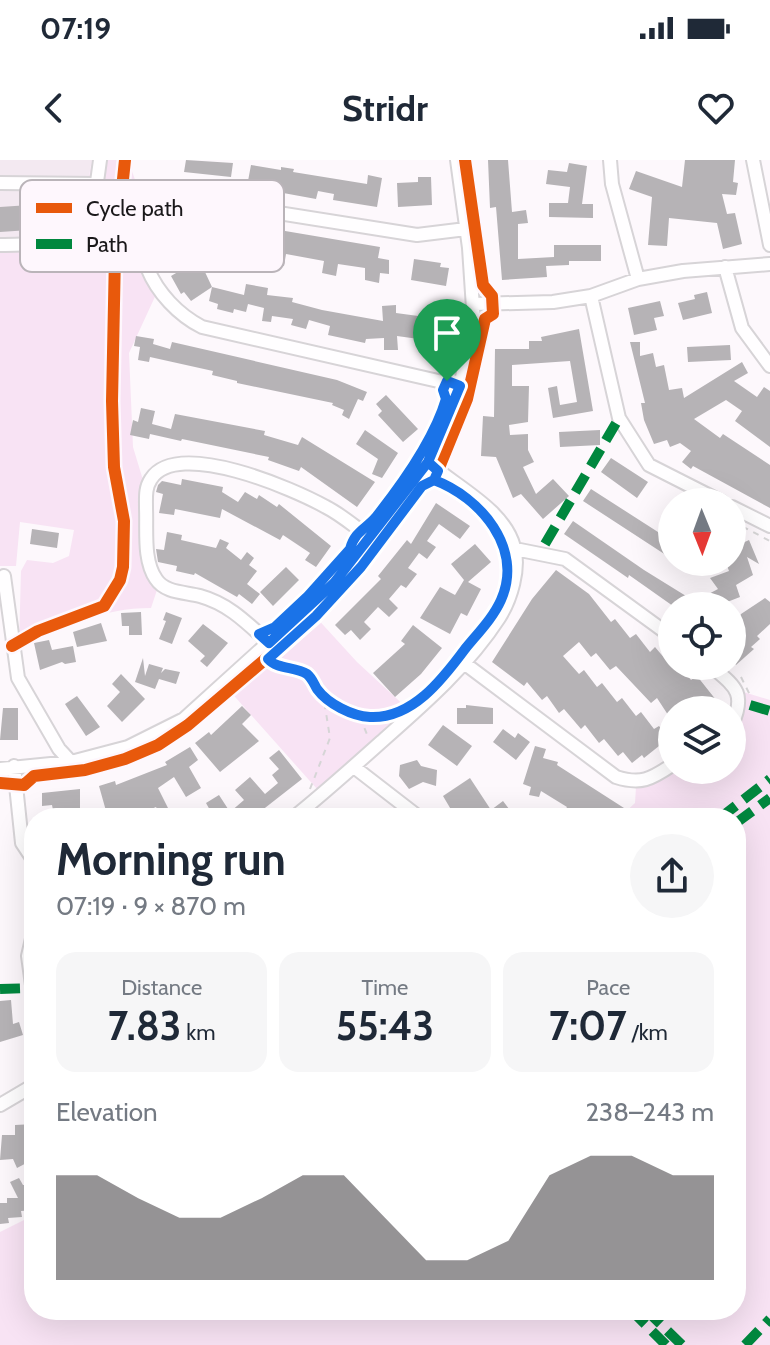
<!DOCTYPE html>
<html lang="en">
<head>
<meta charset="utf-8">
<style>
  :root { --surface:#fff; --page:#f6f6f7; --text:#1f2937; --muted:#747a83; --accent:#696669 }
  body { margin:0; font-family:Cabin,sans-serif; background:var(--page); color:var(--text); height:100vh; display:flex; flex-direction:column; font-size:30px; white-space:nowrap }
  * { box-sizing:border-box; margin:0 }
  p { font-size:26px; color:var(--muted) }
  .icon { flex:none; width:44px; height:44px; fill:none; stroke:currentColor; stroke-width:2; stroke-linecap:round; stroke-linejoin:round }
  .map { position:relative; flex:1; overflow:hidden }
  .details { position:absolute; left:24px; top:648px; width:722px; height:512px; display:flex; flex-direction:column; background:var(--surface); border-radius:32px; box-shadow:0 8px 32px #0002 }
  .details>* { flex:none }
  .needle { width:52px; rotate:179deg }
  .controls { position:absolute; left:658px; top:328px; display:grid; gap:16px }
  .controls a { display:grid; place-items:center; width:88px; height:88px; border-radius:50%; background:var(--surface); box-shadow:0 8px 32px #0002; font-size:40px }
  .pin { position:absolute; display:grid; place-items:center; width:68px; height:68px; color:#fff; margin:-82px -34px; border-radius:50% 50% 50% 0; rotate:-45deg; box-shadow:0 0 8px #0007 }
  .pin .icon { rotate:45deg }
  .round { display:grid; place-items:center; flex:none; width:84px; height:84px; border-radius:42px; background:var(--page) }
  .summary { display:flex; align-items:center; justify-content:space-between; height:136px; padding:0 32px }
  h1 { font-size:44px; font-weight:700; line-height:60px }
  .stats { display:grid; grid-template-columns:repeat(3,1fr); gap:12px; height:136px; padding:8px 32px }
  .stats div { display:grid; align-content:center; border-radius:20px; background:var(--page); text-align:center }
  .stats b { font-size:40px; font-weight:700 }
  .stats small { font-size:22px; font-weight:400 }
  .stats p { font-size:22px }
  .chart { height:224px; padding:16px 32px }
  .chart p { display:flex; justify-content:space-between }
  .chart svg { width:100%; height:144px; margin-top:8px; fill:var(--accent); opacity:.7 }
  .status { display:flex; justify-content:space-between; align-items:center; height:56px; padding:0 40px; background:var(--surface); direction:ltr }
  .status svg { height:22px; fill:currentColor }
  header { display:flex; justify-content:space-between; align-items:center; height:104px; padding:0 32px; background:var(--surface); font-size:36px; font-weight:700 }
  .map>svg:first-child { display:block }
  .built { fill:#f3e9f1 }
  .green { fill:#f8e3f4 }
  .building { fill:#b6b3b6 }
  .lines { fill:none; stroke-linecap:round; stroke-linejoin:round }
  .minor-casing { stroke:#d7d4d7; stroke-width:16 }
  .path { stroke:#d6d5d6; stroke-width:2; stroke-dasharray:6 6; stroke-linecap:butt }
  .minor { stroke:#fffeff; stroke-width:12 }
  .quiet { stroke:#00873e; stroke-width:10; stroke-dasharray:20 10; stroke-linecap:butt }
  .cycleway-casing { stroke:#fef7fd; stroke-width:17 }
  .cycleway { stroke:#e8590c; stroke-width:12 }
  .route-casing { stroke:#fff; stroke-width:16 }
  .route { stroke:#1a73e8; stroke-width:10 }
  .key { fill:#fef7fd; stroke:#bab4b9; stroke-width:2 }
  .key-label { font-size:22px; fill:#1a181a }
</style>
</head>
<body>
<div class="status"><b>07:19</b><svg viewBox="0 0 49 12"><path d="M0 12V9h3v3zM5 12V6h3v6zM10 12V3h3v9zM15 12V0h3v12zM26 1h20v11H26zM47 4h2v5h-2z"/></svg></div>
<header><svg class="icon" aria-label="back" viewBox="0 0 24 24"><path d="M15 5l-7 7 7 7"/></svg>Stridr<svg class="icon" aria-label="heart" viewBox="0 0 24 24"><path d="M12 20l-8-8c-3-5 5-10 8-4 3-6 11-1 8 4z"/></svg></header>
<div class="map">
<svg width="770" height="1185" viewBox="0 0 770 1185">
  <rect width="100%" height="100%" fill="#fdf8fc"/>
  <path class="built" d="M0 0H92L77 81 0 83Z"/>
  <path class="green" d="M92 0H133L132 11 145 49 159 128 129 193 133 287 146 330 147 380 157 430 151 448C103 448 63 467 19 485L21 411 27 400 53 403 69 396 74 370 20 362 16 406H0V83L77 81Z
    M314 455 357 502 409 550 317 629 228 529Z
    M737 530 770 540V1185H0V1072L34 1055V1150H736V658H619L635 643 636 627 672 610H732V565Z"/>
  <path class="building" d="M186 0 233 3 231 17 184 12Z
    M488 0H508L512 52 526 50 528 63 518 64V99L554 97V85H601V101H569V105L546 106 547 117 502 120 496 47 490 48Z
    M685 0H735L733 22 738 23 736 35 722 34 727 54 735 53 742 84 723 89 717 63 669 58 667 86 648 85 652 37 629 29 636 11 682 27Z
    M569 3 587 6 582 44H593V58L549 57V43H568L570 27 546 24 548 10 567 12Z
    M251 5 281 10V7L294 9 293 12 367 24 368 15 382 18 377 47 333 40 334 34 318 31 316 39 256 28 257 22 248 21Z
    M418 17H431L432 45 398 47 397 23 418 22Z
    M59 33H76L77 64 74 67 0 72V47L59 43Z
    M172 50 212 57 211 62 218 63 217 68 237 72 238 63 380 87 378 98 389 100V114L380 113 379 123 365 120V108L338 104 336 116 322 113 324 101 286 94 284 106 258 101 257 105 243 103 244 95 212 89 214 74 185 69 183 87 180 86 179 91 152 90 154 70 156 75 172 76 176 60 171 59Z
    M205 96 212 108 205 112 212 127 244 135 246 124 268 128 267 135 293 138 292 142 322 150 383 161 382 146 396 145V153L433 158V145H445L442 176 434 175 433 181 397 176 398 190H384V178L366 179 365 183 328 175 330 166 309 160 306 169 291 165 293 159 272 156 271 162 262 161 264 148 248 144 246 152 234 149 233 153 217 149 218 144 209 141 212 127 191 141 184 132 181 134 171 116Z
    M414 99 441 103 440 107 449 108 446 126 411 120Z
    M707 132 712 153 683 160 678 143 695 139 694 135Z
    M660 141 664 156 654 158 657 170 634 175 628 148Z
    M579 169 593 251 553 258 548 228 557 226 560 245 577 242 570 201 512 205V226H529L528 262 509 265 510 275 528 274V290L534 302 523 307 536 334 553 319 569 336 543 359 521 334 513 338 496 297 481 296 483 256 494 257 495 189H529V181H542L541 177Z
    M136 176 154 179 153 184 170 189 172 182 337 220 367 232 363 241 358 239 349 259 342 255 344 250 332 245 333 243 237 223V221L212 215 213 211 150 197 149 202 138 200 140 187 134 186Z
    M630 182H640V196L653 193 656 207 664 205 669 230 682 228 684 238 742 202 748 213 734 221 757 237 764 227 770 231V287L735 261 742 251 726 240 694 259 720 278 723 274 770 305V348L693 306 691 309 682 302 691 291 680 283 670 287 667 280 654 284 644 260 641 243H645Z
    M730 185 731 200 688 202 687 187Z
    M386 235 418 269 403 282 378 255 382 251 376 244Z
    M141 248 155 251 152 264 171 269 175 254 265 271 264 275 298 285 302 277 375 322 357 347 301 307 299 311 268 300 269 297 182 279 181 281 150 274 149 279 130 275 133 260 138 262Z
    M365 270 398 293 382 318 372 314 378 299 356 284Z
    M600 270V285L560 287 559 272Z
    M611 298 648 322 637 338 601 312Z
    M182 319 223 327 222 332 238 342 245 332 257 339 259 335 277 347 279 344 331 386 316 407 305 400 310 393 283 375 280 380 222 349 220 358 175 349 174 355 159 353 163 334 156 332 158 325 162 321 181 325Z
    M591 329 672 381V399L583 341Z
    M436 343 470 366 460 379 439 364 427 381 436 387 427 399 419 393 408 408 417 414 406 428 401 425 389 439 398 448 389 457 378 447 364 462 371 469 360 480 351 470 345 475 335 465 381 419 378 416 407 380 411 384Z
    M573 361 644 410 686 436 679 446H673L629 415 628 418 564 374Z
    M32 369 59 373 57 388 30 384Z
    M167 372 182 375 181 380 216 388 220 379 229 383 226 388 241 400 247 392 254 398 249 405 257 411 247 424 260 434 252 444 239 434 237 437 195 413 194 415 176 411 177 406 158 402 156 389 164 390Z
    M749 380 759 404 747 397 753 415 736 425 740 437 722 444 723 446H686L718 429 710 418 729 411 726 403 732 402V388Z
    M475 384 491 402 468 422 481 429 467 456 461 453 450 474 420 458 440 427 455 435 464 420 451 404Z
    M286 407 299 420 273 446 260 432Z
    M556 410 589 434 611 462 615 459 630 478 636 474 650 492 655 487 671 506H680L691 520 697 516 724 550H672V561L657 538 651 543 616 506 610 510 596 493 591 497 579 482 563 496 579 514 584 510 597 527 602 523 617 542 622 538 636 556 641 552 654 569 659 566 669 578 644 598 642 595 632 603 623 592 618 596 604 579 599 583 585 565 581 569 564 549 559 553 547 536 542 540 527 522 524 526 492 502 532 439Z
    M765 438 770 442V464L757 476 760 479 751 487 754 489 736 505 732 499V469L741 454Z
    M141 452 142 475H129V466H122L121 453Z
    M166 452 182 458 172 484 159 479 166 461 163 460Z
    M101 463 107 481 77 487 73 472Z
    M203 464 228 483 207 507 200 501 205 496 188 481Z
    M413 465 442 488 421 514 395 537 373 513 405 484 401 481Z
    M49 480 52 490 73 486 76 502 65 504 62 502 40 510 34 483Z
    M143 498 145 516 149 504 163 508 161 513 165 509 180 512 176 524 159 519 155 529 135 522Z
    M121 514 145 539 122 562 107 546 120 532 112 524Z
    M77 536 100 567 86 576 65 544Z
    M466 545 493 548V564H457V548H466Z
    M242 546 251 555 242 564 259 581 220 612 195 583 209 572 211 575Z
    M3 548H18V580H0Z
    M443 565 472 586 457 606 428 585Z
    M503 569 515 578 518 573 530 582 516 600 493 582Z
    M535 586 546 589 543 598 558 602 557 605 624 648 617 658H560L567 647 541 631 539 637 529 635 531 627 523 624Z
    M190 587 198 600 189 607 201 628 186 637 174 617 158 628 168 648 159 653 156 647 130 658H108L99 626 115 621 116 625 167 605 165 602Z
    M279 590 302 619 252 658H199L211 652 206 643 219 635 230 652 244 640 235 630 250 617 265 634 278 623 272 615 279 609 269 598Z
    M417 600 421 606 437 610 436 626 423 622 409 629 399 616 400 605Z
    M470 618 491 650 503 641 516 658H456L443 636Z
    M80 629V648L53 650 52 645 42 646V633Z
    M11 840 13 864 19 862 23 875 0 882V841Z
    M34 964V999L17 1008 13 999 0 1000 2 975H15V965Z
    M19 1018 23 1025H34V1050L21 1051 22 1057 8 1058 9 1063 0 1064V1043H7V1038H18L10 1022Z"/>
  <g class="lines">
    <g class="minor-casing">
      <path id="minor" d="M610 0 612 24 638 119
        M753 0 770 85
        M0 23 96 24
        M0 85C89 82 88 91 100 0
        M725 107 742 168 770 206
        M591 136 619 258 649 305 722 342
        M474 144 553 142 591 136 638 119 683 111 770 104
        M460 226 202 167C155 143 118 79 159 34L417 75 466 69
        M732 347 770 366
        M515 389 565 399 672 477
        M4 416 18 518 59 589 71 602
        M269 483C247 463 229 444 200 436 185 432 165 433 156 419 143 400 147 371 146 348 146 337 145 328 151 319 177 278 294 329 326 347 342 355 356 368 371 378
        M464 503 616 617C641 625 651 619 672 605
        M711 506C736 527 746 533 732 565
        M14 606 22 683 34 701
        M354 607 420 658
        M0 609 71 602 128 587 184 559 334 423 428 302 460 226 474 163 469 88 457 0
        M293 658C323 634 352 608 381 582 423 545 468 506 499 458 511 439 520 409 514 387 504 349 456 327 428 302
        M34 770 28 796 34 840
        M0 945 34 925"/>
    </g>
    <path class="path" d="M732 361 770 381
      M269 500C279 509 293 507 305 513 312 517 315 526 320 533 339 554 372 562 397 551
      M741 517 750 535
      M360 557 368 577
      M310 629 330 578 324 540"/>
    <use href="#minor" class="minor"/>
    <path class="quiet" d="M545 384 619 258
      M750 545 770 551
      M720 658 770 619
      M736 663 770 638
      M0 829 32 828
      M631 1150 666 1185
      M646 1150 682 1185
      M745 1185 770 1159"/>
    <g class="cycleway-casing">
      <path id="cycleway" d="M12 486 38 471 104 446 120 420 123 407 124 361 114 307 112 241 115 95 125 0
        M0 623 24 625 34 616 85 610 125 599 158 585 188 565 316 456 361 407 422 326 434 320 467 239 485 159 493 154 492 136 483 125 465 0"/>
    </g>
    <use href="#cycleway" class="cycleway"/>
  </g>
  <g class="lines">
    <g class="route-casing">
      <path id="route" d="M447 221 443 230 446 239C434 280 403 323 376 357 366 369 355 371 350 389L307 437 275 467 259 474 269 483 334 423 428 302 438 311 434 320C480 337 524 388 501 440 493 458 478 473 465 489 442 520 412 559 370 557 352 556 328 544 317 529 314 524 312 518 307 514 295 506 278 510 268 499L316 456 361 407 422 326 434 320 438 311 428 302 460 226 447 221"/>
    </g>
    <use href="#route" class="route"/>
  </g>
  <rect x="20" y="20" width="264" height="92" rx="12" class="key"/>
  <rect x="36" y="43" width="36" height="10" fill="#e8590c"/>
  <rect x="36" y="79" width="36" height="10" fill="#00873e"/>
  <g class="key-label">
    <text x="86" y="56">Cycle path</text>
    <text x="86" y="92">Path</text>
  </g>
</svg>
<div class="controls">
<a><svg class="needle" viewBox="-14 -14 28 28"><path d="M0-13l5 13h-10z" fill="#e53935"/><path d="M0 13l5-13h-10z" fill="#747a83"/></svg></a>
<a><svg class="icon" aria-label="locate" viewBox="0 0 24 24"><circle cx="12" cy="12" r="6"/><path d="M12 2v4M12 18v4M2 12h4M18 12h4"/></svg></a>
<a><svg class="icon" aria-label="layers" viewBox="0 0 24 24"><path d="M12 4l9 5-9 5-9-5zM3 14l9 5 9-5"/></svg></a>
</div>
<div class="pin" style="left:447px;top:221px;background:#1e9e55"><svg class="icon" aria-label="arrive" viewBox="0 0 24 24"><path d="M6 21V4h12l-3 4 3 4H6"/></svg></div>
<section class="details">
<div class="summary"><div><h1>Morning run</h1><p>07:19 · 9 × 870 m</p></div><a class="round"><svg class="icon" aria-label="share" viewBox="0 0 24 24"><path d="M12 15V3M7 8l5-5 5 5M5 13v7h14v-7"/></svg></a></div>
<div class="stats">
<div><p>Distance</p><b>7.83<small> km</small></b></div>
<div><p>Time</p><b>55:43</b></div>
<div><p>Pace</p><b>7:07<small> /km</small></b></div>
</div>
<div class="chart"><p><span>Elevation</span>238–243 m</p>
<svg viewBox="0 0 160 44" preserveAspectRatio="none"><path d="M0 44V12L10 12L20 19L30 25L40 25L50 19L60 12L70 12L80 25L90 38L100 38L110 32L120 12L130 6L140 6L150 12L160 12V44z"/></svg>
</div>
</section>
</div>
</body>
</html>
